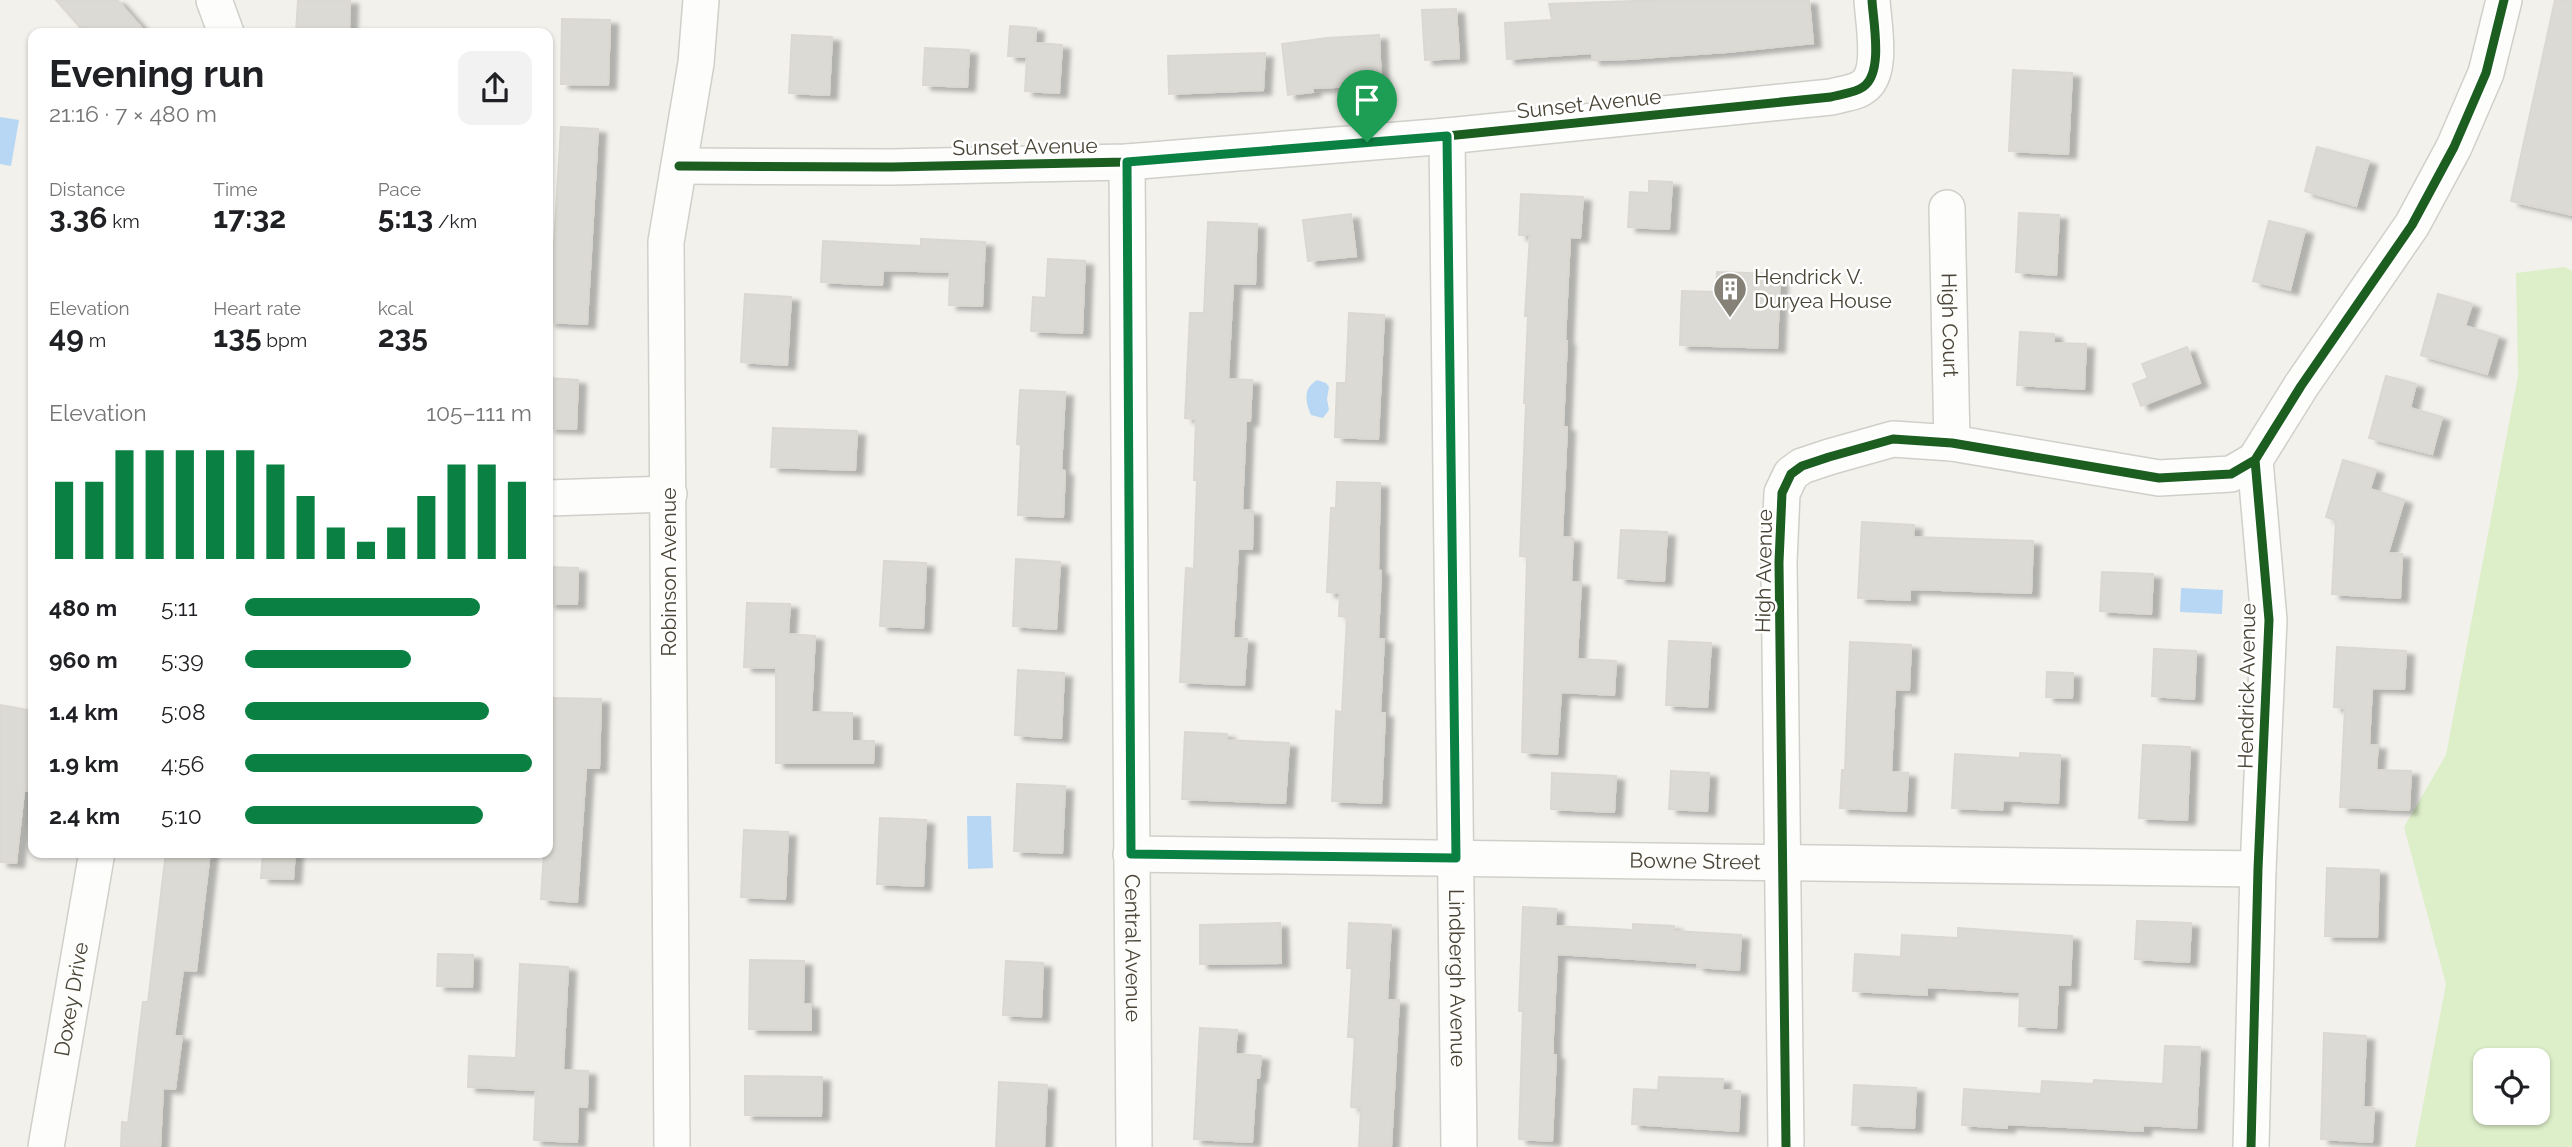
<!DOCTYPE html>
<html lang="en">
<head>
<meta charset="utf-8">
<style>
  :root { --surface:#fff; --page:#f2f2f2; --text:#202124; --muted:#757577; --accent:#0b8043 }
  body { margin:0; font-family:Raleway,sans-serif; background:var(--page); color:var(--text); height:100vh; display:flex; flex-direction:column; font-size:26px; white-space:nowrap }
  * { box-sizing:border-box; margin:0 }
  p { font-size:23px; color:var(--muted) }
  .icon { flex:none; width:38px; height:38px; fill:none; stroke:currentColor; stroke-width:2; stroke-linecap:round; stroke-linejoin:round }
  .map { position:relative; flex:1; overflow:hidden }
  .drawer { position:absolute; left:28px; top:28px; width:525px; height:830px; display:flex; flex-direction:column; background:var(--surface); border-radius:14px; box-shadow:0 2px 5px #0004 }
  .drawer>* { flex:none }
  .tools { position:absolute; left:2473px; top:1048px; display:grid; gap:14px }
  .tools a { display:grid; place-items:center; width:77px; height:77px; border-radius:14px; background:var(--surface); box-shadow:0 2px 5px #0004; font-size:35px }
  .pin { position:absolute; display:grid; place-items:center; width:60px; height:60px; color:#fff; margin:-72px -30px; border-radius:50% 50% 50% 0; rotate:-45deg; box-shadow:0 0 7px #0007 }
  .pin .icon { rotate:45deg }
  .round { display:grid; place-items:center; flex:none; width:74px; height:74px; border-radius:14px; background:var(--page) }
  .overview { display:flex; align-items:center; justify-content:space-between; height:119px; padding:0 21px }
  h1 { font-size:38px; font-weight:700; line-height:52px }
  .figures { display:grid; grid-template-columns:repeat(3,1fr); gap:10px; height:119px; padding:7px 21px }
  .figures div { display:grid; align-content:center }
  .figures b { font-size:30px; font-weight:700 }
  .figures small { font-size:19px; font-weight:400 }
  .figures p { font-size:19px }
  .chart { height:196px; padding:14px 21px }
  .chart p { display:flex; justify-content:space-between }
  .chart svg { width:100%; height:126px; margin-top:7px; stroke:var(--accent); stroke-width:6 }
  ul { padding:0 21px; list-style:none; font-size:23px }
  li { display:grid; grid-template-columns:112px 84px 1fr; align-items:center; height:52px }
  li i { height:18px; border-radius:9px; background:var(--accent) }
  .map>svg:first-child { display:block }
  .green { fill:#ddefc9; fill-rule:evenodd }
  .water { fill:#b8d7f4 }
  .building { fill:#dcdad4; stroke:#dbd8d1; stroke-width:2; filter:url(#shadow) }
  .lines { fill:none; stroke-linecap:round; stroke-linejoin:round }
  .minor-casing { stroke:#d0cfc9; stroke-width:38 }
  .minor { stroke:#fdfdfc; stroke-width:35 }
  .cycleway-casing { stroke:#fff; stroke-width:13 }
  .cycleway { stroke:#1b5e20; stroke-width:9 }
  .route-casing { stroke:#fff; stroke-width:14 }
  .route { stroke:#0b8043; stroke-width:9 }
  .labels { text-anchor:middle; stroke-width:5; stroke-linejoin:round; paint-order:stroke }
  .street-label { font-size:21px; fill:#4a4436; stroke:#fff }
  .poi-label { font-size:21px; fill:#4a4436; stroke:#fff; text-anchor:start }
</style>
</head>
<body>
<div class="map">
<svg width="2572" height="1147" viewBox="0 0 2572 1147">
  <defs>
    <filter id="shadow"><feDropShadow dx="8" dy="4.5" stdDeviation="2" flood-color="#0004"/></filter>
  </defs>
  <rect width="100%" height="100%" fill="#f2f1ec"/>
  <path class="green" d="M2565 267 2572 271V1147H2415L2446 984 2404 827 2446 755 2518 376 2516 273ZM2485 1060H2538V1113H2485Z"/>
  <path class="water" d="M0 117 19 120 11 166 0 164Z
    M1317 380 1326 383 1329 387 1327 399 1329 410 1323 418 1311 415C1305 402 1303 388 1317 380Z
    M2181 588 2223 590 2222 614 2180 612Z
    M967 816H991L993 868 968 869Z"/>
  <path class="building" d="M56 0H117L146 33H85Z
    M298 0H350L349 33H296Z
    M1663 0H1809L1813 43 1727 52 1627 59 1592 60V53L1507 59 1505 23 1552 20 1549 4Z
    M2555 0H2572V215L2511 201Z
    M1456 9 1459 58 1425 60 1422 10Z
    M562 19 610 20 608 85 561 84Z
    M1010 26 1036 28 1035 43 1062 45 1059 93 1025 91 1027 57 1008 56Z
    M792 35 832 37 829 95 789 93Z
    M1379 35 1381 85 1312 88 1313 92 1288 95 1282 44 1327 38Z
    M925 48 969 50 967 87 923 85Z
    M1265 53 1263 90 1169 94 1168 56Z
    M2013 70 2072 73 2068 154 2009 151Z
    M561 127 598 129 587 324 548 322 551 244H554Z
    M2317 147 2369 161 2356 206 2305 191Z
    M1649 181 1672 182 1669 229 1628 227 1630 192 1649 193Z
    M1521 194 1583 197 1580 238 1570 237 1565 341H1567L1563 427H1567L1562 537 1573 538 1571 582H1581L1577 659 1616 661 1614 695 1561 692 1557 754 1522 752 1527 557 1520 556 1526 403H1524L1528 316H1525L1530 235H1519Z
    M2019 213 2059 215 2056 275 2016 272Z
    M1351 214 1356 256 1308 261 1303 220Z
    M2269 221 2305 230 2290 290 2253 281Z
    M1208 222 1257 224 1255 284 1233 283 1228 379 1252 380 1250 421H1246L1242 510 1253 511 1252 549H1238L1233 638 1247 639 1244 685 1180 682 1186 568 1194 569 1197 480H1194L1196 419 1185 418 1190 313H1204Z
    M921 239 985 242 982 306 949 305 950 272 883 270 882 285 821 282 823 241 921 246Z
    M1048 259 1085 261 1082 333 1031 331 1033 297 1046 298Z
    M1717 272 1780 274 1777 348 1680 345 1682 291 1716 292Z
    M745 294 791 297 787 365 741 362Z
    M2438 294 2472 304 2465 326 2498 336 2487 374 2421 355Z
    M1349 313 1384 315 1378 439 1335 437 1337 383H1346Z
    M2020 332 2054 334V343L2086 344 2084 389 2017 385Z
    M2187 347 2200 383 2141 406 2133 384 2148 378 2142 364Z
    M2386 376 2416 384 2410 408 2442 417 2432 454 2369 438Z
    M548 378 578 380 576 429 548 428Z
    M1020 390 1065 392 1061 470 1065 471 1063 517 1018 515 1021 445 1017 444Z
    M773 428 857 431 855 470 771 467Z
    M2343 460 2376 470 2370 489 2404 500 2388 553 2402 554 2400 598 2332 594 2336 520 2326 517Z
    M1337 482 1380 483 1378 570 1381 571 1378 639H1384L1380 713H1385L1381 803 1332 801 1336 711 1342 712 1347 617 1339 616 1340 593 1327 592 1331 508H1336Z
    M1862 522 1914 525 1913 537 2033 541 2031 593 1910 589V600L1858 598Z
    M1621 530 1667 532 1664 581 1618 578Z
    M1016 559 1060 562 1056 629 1013 626Z
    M884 561 926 563 923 628 880 626Z
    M548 567 578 568 577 604H548Z
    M2102 572 2153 574 2151 614 2100 611Z
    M747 603 790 604 788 634 815 636 811 712 852 713V741H874L873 763H776V668L744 667Z
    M1669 641 1711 643 1707 707 1666 705Z
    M1850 642 1911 645 1909 690 1895 689 1891 772 1908 773 1906 811 1840 808 1842 770H1845Z
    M2337 647 2406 651 2404 689 2372 688 2369 745H2378L2376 770 2411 771 2409 810 2340 807 2345 708 2334 707Z
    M2154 649 2196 651 2194 699 2152 696Z
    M1018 670 1064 673 1061 738 1015 735Z
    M2047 672 2073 673 2072 698 2046 697Z
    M554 698 601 699 599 768H586L577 902 541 899 544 852H548V802L550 803Z
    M0 705 33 711V759L28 791H24L16 863 0 862Z
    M1185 732 1227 734V740L1289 743 1285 803 1182 799Z
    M2143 745 2190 747 2187 820 2139 818Z
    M2020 753 2060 755 2058 803 2003 800 2002 810 1952 808 1955 754 2020 758Z
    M1671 771 1709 773 1707 811 1669 809Z
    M1552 773 1616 776 1614 812 1551 809Z
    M1017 784 1065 786 1062 853 1014 851Z
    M880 818 926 820 923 886 877 884Z
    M744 830 788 832 785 899 741 897Z
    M166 852H210L196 971 183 970 174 1036H182L175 1089 163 1088 160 1147H121L122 1122 128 1123 143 1002H148Z
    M263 852H295L293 879 261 878Z
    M2327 868 2379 870 2377 937 2325 936Z
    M1523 907 1556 909 1555 926 1633 930V924L1674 926V931L1741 935 1739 970 1697 967V963L1557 954 1553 1036V1055H1556L1552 1141 1519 1139 1523 1011H1519Z
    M2137 921 2191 923 2189 962 2135 959Z
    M1280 923 1281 963 1200 964V925Z
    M1349 923 1391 925 1387 1000H1399L1391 1147H1359L1361 1108 1351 1107 1355 1037H1348L1352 968H1347Z
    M1958 928 2072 936 2070 985H2058L2056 1028 2019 1026 2020 992 1927 987V995L1853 991 1855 954 1901 957 1902 935 1958 938Z
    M438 954 473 955 472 987 437 986Z
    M750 960 804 961 803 1004H811V1030L749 1029Z
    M1006 961 1043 963 1041 1017 1003 1015Z
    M520 964 568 967 563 1070 588 1071 587 1107 578 1106 577 1142 534 1140 536 1090 468 1087 469 1056 516 1058Z
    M1200 1028 1237 1030 1235 1054 1261 1056 1259 1078H1256L1252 1142 1194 1139Z
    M2324 1033 2366 1036 2363 1107 2374 1108 2372 1142 2321 1139Z
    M2165 1046 2200 1047 2196 1128 2143 1125V1131L2007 1124V1128L1962 1125 1964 1089 2041 1094 2042 1081 2093 1084 2094 1080 2163 1084Z
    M745 1076 822 1077 821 1116 745 1115Z
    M1659 1077 1723 1079 1722 1090 1740 1091 1738 1131 1632 1124 1634 1089 1658 1090Z
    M999 1082 1047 1085 1044 1147H996Z
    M1854 1085 1916 1088 1914 1128 1852 1125Z"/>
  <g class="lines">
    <g class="minor-casing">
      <g id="minor">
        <path d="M214 0 226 33"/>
        <path id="s1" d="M1447 136 1459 1147"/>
        <path id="s2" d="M1127 162 1134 1147"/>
        <path d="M679 166 892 167 1127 162 1447 136 1831 97C1841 94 1855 93 1863 87 1884 73 1873 21 1872 0"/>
        <path id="s3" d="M1947 208 1952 443"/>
        <path d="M548 498 669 494"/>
        <path id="s4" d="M1131 854 2258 869"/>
        <path id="s5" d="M46 1147 97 852"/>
        <path d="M672 1147 666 242 696 63 701 0"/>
        <path d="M1786 1147 1779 562 1782 493 1791 474 1802 466 1829 457 1893 439 1952 443 2159 478 2231 474 2255 460"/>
        <path d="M2251 1147 2258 869 2269 620 2255 460 2301 386 2412 225 2454 147 2486 73 2504 0"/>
      </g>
    </g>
    <use href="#minor" class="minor"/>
    <g class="cycleway-casing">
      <path id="cycleway" d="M679 166 892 167 1127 162 1447 136 1831 97C1841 94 1855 93 1863 87 1884 73 1873 21 1872 0
        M1786 1147 1779 562 1782 493 1791 474 1802 466 1829 457 1893 439 1952 443 2159 478 2231 474 2255 460
        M2251 1147 2258 869 2269 620 2255 460 2301 386 2412 225 2454 147 2486 73 2504 0"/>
    </g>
    <use href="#cycleway" class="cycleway"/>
  </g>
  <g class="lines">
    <g class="route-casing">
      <path id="route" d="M1447 136 1456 858 1131 854 1127 162Z"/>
    </g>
    <use href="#route" class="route"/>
  </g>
  <defs>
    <g id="building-pin" transform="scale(1.75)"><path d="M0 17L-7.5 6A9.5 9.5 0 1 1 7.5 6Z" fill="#858176" stroke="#fff"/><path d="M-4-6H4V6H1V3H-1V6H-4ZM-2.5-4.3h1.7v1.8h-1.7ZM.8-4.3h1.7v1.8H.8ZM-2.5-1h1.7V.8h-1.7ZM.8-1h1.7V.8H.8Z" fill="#fff"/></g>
  </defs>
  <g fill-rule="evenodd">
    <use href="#building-pin" x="1730" y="289"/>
  </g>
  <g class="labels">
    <g class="street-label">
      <text transform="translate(1589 104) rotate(-6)" y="7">Sunset Avenue</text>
      <text transform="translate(1025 147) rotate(-1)" y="7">Sunset Avenue</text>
      <text dy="7" stroke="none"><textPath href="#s3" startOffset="117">High Court</textPath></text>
      <text transform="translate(1764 571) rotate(-89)" y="7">High Avenue</text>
      <text transform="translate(669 572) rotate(-90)" y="7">Robinson Avenue</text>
      <text transform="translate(2247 686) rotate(-89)" y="7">Hendrick Avenue</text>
      <text dy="7" stroke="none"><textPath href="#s4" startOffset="564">Bowne Street</textPath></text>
      <text dy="7" stroke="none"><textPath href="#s2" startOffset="786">Central Avenue</textPath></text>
      <text dy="7" stroke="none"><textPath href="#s1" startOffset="842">Lindbergh Avenue</textPath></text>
      <text dy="7" stroke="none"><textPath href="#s5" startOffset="150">Doxey Drive</textPath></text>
    </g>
    <g class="poi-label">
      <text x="1754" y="284">Hendrick V.<tspan x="1754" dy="24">Duryea House</tspan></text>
    </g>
  </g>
</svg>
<div class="tools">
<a><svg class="icon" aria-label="locate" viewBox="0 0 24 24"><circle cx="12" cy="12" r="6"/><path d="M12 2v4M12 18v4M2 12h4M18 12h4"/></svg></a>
</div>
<div class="pin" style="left:1367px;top:142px;background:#1e9e55"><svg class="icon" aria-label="arrive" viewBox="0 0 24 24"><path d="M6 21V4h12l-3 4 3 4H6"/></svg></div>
<section class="drawer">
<div class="overview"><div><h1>Evening run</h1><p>21:16 · 7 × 480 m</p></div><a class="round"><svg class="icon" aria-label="share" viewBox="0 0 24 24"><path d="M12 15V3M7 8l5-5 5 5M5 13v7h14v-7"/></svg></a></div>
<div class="figures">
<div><p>Distance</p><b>3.36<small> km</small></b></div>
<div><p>Time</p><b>17:32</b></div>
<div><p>Pace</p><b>5:13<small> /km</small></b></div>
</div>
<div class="figures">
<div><p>Elevation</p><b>49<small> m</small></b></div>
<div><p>Heart rate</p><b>135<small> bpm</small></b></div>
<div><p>kcal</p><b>235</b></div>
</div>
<div class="chart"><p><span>Elevation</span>105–111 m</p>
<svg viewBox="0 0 160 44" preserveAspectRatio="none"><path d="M5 44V17M15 44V17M25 44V6M35 44V6M45 44V6M55 44V6M65 44V6M75 44V11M85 44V22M95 44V33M105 44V38M115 44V33M125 44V22M135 44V11M145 44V11M155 44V17"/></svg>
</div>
<ul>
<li><b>480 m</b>5:11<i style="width:82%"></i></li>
<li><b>960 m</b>5:39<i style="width:58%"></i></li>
<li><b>1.4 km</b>5:08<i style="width:85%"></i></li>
<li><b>1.9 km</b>4:56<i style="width:100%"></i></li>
<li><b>2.4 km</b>5:10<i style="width:83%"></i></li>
</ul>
</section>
</div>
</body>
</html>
